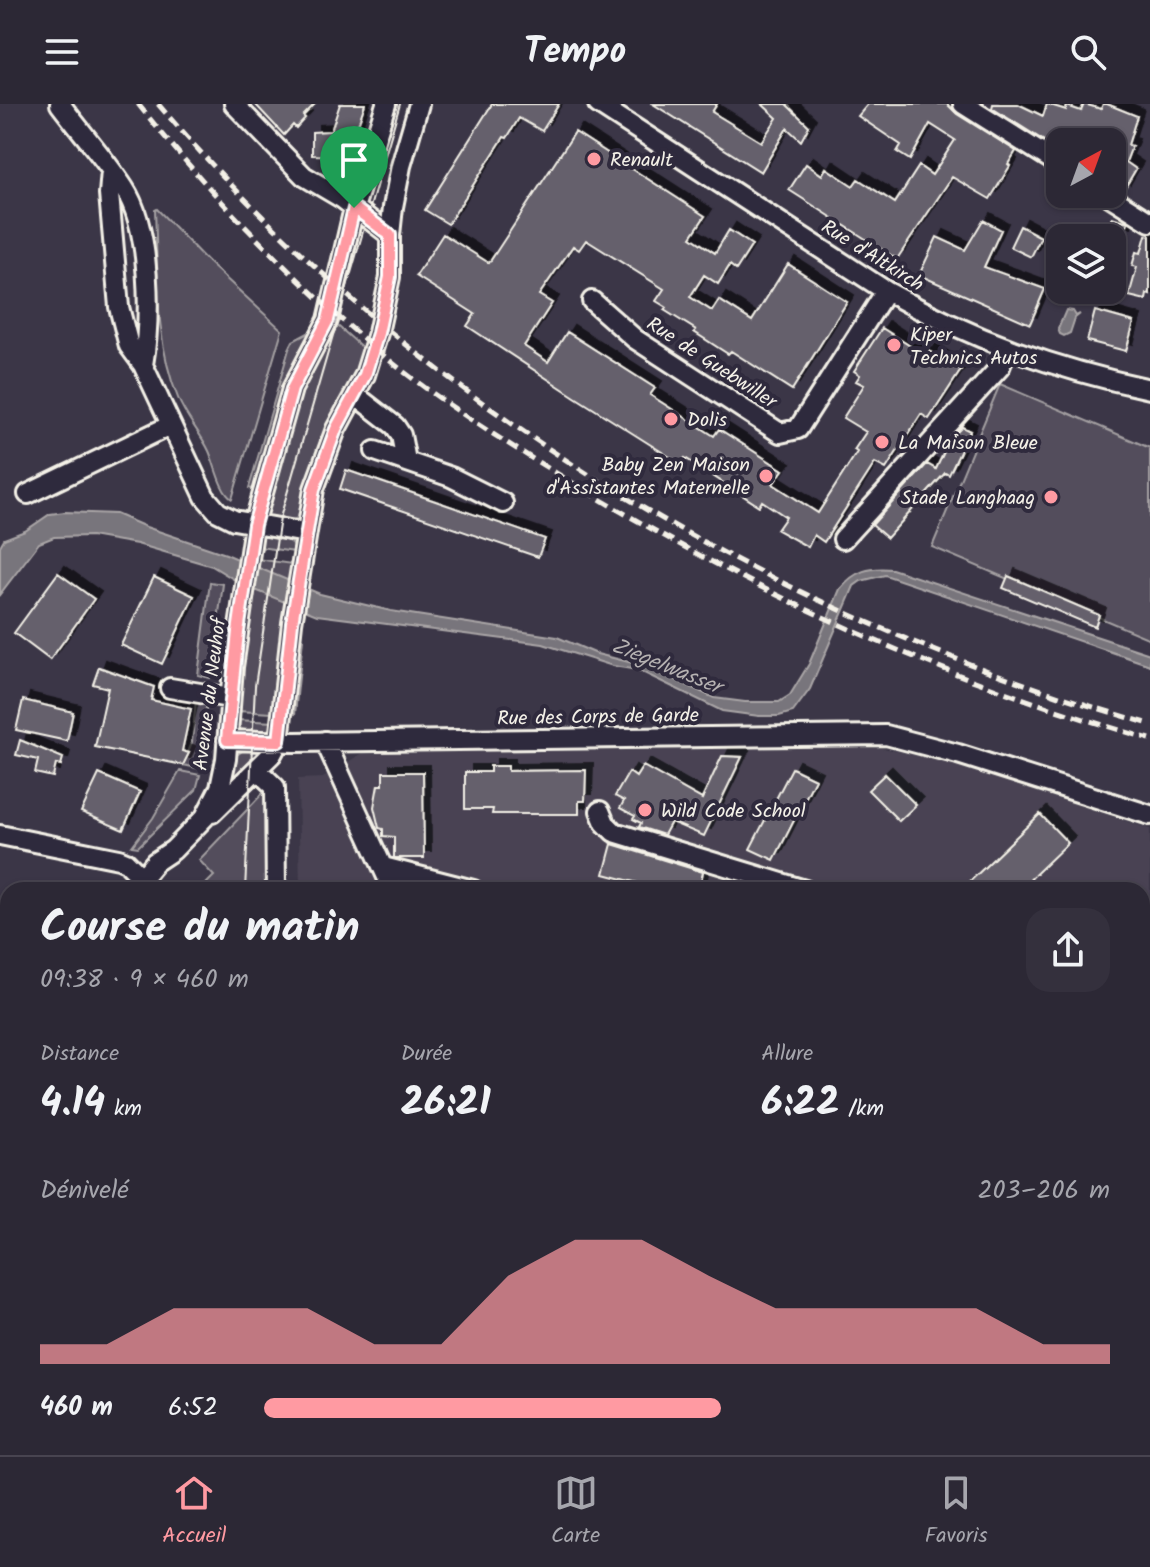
<!DOCTYPE html>
<html lang="fr">
<head>
<meta charset="utf-8">
<style>
  :root { --surface:#2c2835; --page:#34303d; --text:#f1f3f6; --muted:#a6a6ad; --line:#484450; --accent:#ff9aa2 }
  body { margin:0; font-family:Kalam,sans-serif; background:var(--page); color:var(--text); height:100vh; display:flex; flex-direction:column; font-size:30px; white-space:nowrap }
  * { box-sizing:border-box; margin:0 }
  p { font-size:26px; color:var(--muted) }
  .icon { flex:none; width:44px; height:44px; fill:none; stroke:currentColor; stroke-width:2; stroke-linecap:round; stroke-linejoin:round }
  .map { position:relative; flex:1; overflow:hidden }
  .sheet { position:absolute; left:0px; top:778px; width:1150px; height:574px; display:flex; flex-direction:column; background:var(--surface); border-radius:24px 24px 0 0; box-shadow:0 2px 6px #0004,0 0 0 2px var(--line) }
  .sheet>* { flex:none }
  .needle { width:52px; rotate:41deg }
  .controls { position:absolute; left:1046px; top:24px; display:grid; gap:16px }
  .controls a { display:grid; place-items:center; width:80px; height:80px; border-radius:16px; background:var(--surface); box-shadow:0 2px 6px #0004,0 0 0 2px var(--line); font-size:40px }
  .pin { position:absolute; display:grid; place-items:center; width:68px; height:68px; color:#fff; margin:-82px -34px; border-radius:50% 50% 50% 0; rotate:-45deg; box-shadow:0 0 8px #0007 }
  .pin .icon { rotate:45deg }
  .round { display:grid; place-items:center; flex:none; width:84px; height:84px; border-radius:24px; background:var(--page) }
  .summary { display:flex; align-items:center; justify-content:space-between; height:136px; padding:0 40px }
  h1 { font-size:44px; font-weight:800; line-height:60px }
  .figures { display:grid; grid-template-columns:repeat(3,1fr); gap:12px; height:136px; padding:8px 40px }
  .figures div { display:grid; align-content:center }
  .figures b { font-size:40px; font-weight:800 }
  .figures small { font-size:22px; font-weight:400 }
  .figures p { font-size:22px }
  .chart { height:224px; padding:16px 40px }
  .chart p { display:flex; justify-content:space-between }
  .chart svg { width:100%; height:144px; margin-top:8px; fill:var(--accent); opacity:.7 }
  ul { padding:0 40px; list-style:none; font-size:26px }
  li { display:grid; grid-template-columns:128px 96px 1fr; align-items:center; height:60px }
  li i { height:20px; border-radius:10px; background:var(--accent) }
  header { display:flex; justify-content:space-between; align-items:center; height:104px; padding:0 40px; background:var(--surface); font-size:36px; font-weight:800 }
  .menu { display:flex; justify-content:space-around; align-items:center; height:112px; border-top:2px solid var(--line); background:var(--surface); font-size:22px; color:var(--muted) }
  .menu a { display:grid; justify-items:center; gap:4px }
  .menu .on { color:var(--accent) }
  .map>svg:first-child { display:block }
  .built { fill:#484352 }
  .green { fill:#534e5c; stroke:#a4a0a2; stroke-width:2 }
  .water { fill:#78747b; stroke:#aaa6a7; stroke-width:2 }
  .building { fill:#65616c; stroke:#f4f1e8; stroke-width:2; filter:url(#shadow) }
  .lines { fill:none; stroke-linecap:round; stroke-linejoin:round }
  .minor-casing { stroke:#f4f1e8; stroke-width:24 }
  .minor { stroke:#2f2a3d; stroke-width:18 }
  .tram { stroke:#f4f1e8; stroke-width:2 }
  .rail { stroke:#f4f1e8; stroke-width:5; stroke-dasharray:12 6; stroke-linecap:butt }
  .route-casing { stroke:#fff; stroke-width:16 }
  .route { stroke:#ff9aa2; stroke-width:10 }
  .poi-dot { fill:#ff9aa2; stroke:#2f2a3d; stroke-width:3 }
  .labels { text-anchor:middle; stroke-width:8; stroke-linejoin:round; paint-order:stroke }
  .poi-label { font-size:20px; fill:#f4f1e8; stroke:#2f2a3d; text-anchor:start }
  .street-label { font-size:20px; fill:#f4f1e8; stroke:#2f2a3d }
  .water-label { font-size:22px; font-style:italic; fill:#b6b2b2; stroke:#2f2a3d }
</style>
</head>
<body>
<header><svg class="icon" aria-label="menu" viewBox="0 0 24 24"><path d="M4 6h16M4 12h16M4 18h16"/></svg>Tempo<svg class="icon" aria-label="search" viewBox="0 0 24 24"><circle cx="10" cy="10" r="6"/><path d="M15 15l6 6"/></svg></header>
<div class="map">
<svg width="1150" height="1351" viewBox="0 0 1150 1351">
  <defs>
    <filter id="shadow"><feDropShadow dx="7" dy="-7" stdDeviation="0" flood-color="#0009"/></filter>
  </defs>
  <rect width="100%" height="100%" fill="#3b3647"/>
  <filter id="ink" filterUnits="userSpaceOnUse"><feTurbulence type="fractalNoise" baseFrequency=".0125" numOctaves="2"/><feDisplacementMap in="SourceGraphic" scale="16" xChannelSelector="R" yChannelSelector="G"/><feConvolveMatrix kernelMatrix="1 2 1 2 8 2 1 2 1" color-interpolation-filters="sRGB"/></filter>
  <g filter="url(#ink)">
    <path class="built" d="M878 643 950 658 1150 725V1156L1146 1176 1150 1177V1351H252L224 1344H1142V786H300L298 675 323 674 370 644Z
      M8 1153V1289L0 1287V1161Z"/>
    <path class="green" d="M157 105 209 159 282 226 232 395C220 388 215 360 209 347 200 328 186 314 178 294 154 236 158 168 155 106Z
      M331 216 364 245 359 264 302 412 293 416 265 411 298 284Z
      M308 229 312 233 256 386 249 384 289 245 293 237Z
      M1000 280 1150 344V535L932 443Z
      M265 432 290 437 295 444V448L259 443 261 434Z
      M257 455 292 460 273 609 237 607Z
      M210 478 223 480 210 574 198 571Z
      M298 535H303L295 610 290 609Z
      M196 595 206 597V646L202 665 183 661 192 638Z
      M236 616 273 618 271 624C264 630 248 628 239 624Z
      M245 645 263 647 227 690 234 653Z
      M180 667 200 671 196 686 138 743 132 742 153 714Z
      M265 687 269 691 272 786H200L214 772 199 756Z
      M8 1082V1135L6 1137 0 1131V1090Z"/>
    <path class="water" d="M1066 206 1073 207 1076 212 1080 210 1075 214 1070 229 1064 232 1060 230 1058 225Z
      M65 408 116 410 146 423 226 450 320 490 391 507 557 533 597 550 649 563 714 594 745 598H779L790 591 809 560 840 485C855 466 870 463 892 465L1150 550V561L885 471 861 477 854 482 810 585 793 608 779 612H759L722 607 638 566 613 562 543 540 317 511 245 482 212 462 137 440 91 432 54 433 39 439 0 490V442L4 435 25 427 50 410Z"/>
    <path class="building" d="M255 0H315L303 12 305 14 296 24 293 21 284 31Z
      M340 0H365L347 52 312 51V28L331 27Z
      M492 0H559L542 27 519 14 507 34 504 33 448 120 425 106Z
      M653 0H717L712 8 761 38 777 14 762 0H786L809 22 801 37 787 24 761 68Z
      M868 0H947L957 10 1016 47 1008 60 1010 62 990 95 952 73 897 155 789 86 806 60 822 71 826 64 853 82 858 75 895 99 919 62 932 71 955 36 930 20 910 56 897 48 901 41 858 12Z
      M993 0H1018L1043 12 1047 0 1066 6 1067 2 1081 7 1084 0 1101 5 1103 0H1107L1137 12 1128 41 1132 42 1126 58 1136 65 1123 87 1112 80V34L1110 38H1060L1057 45 992 4Z
      M575 28 705 112 691 133 715 149 729 126 752 141 736 166 730 161 718 180 704 171 690 193 712 207 719 196 752 217 788 160 847 198 792 286 731 247 728 250 694 228 696 226 664 206 666 203 656 197 664 185 586 136 579 146 573 142 539 191 552 199 524 242 548 258 567 228 655 284 650 291 714 332 719 325 783 366 773 380 818 409 857 348 854 346 866 328 843 314 864 281 856 277 860 271 854 267 882 224 926 252 929 247 961 266 929 315 921 310 886 365 875 359 824 438 814 431 808 443 777 426 786 413 762 397 759 402 685 354 681 360 575 293 467 222 475 210 416 172 443 130 489 159Z
      M1112 113 1128 118 1124 130 1112 127Z
      M983 116 1001 126 984 163 1045 185 1030 220 919 171 937 133 965 146Z
      M1020 122 1041 133 1031 153 1010 143Z
      M1146 131 1150 132V191L1147 190 1146 196 1129 192 1137 163 1132 162 1136 148 1141 149Z
      M1095 207 1134 218 1126 247 1087 237Z
      M962 323 970 327 949 371 945 369 887 434 872 421 927 360 936 365 950 335Z
      M346 366 545 435 538 453 340 385Z
      M58 469 94 495 50 556 14 529Z
      M1008 472 1099 511 1095 523 1003 484Z
      M154 473 194 492 162 560 121 541Z
      M99 563 154 583 151 596 191 605 182 647 189 649 183 661 95 643 108 584 93 580Z
      M23 596 73 608 67 637 16 626Z
      M20 636 63 654 61 661 56 660 53 673 35 669 38 656 16 651Z
      M722 652 742 653 704 732 671 718 664 731 639 723 641 719 633 715 635 712 620 704 624 697 615 692 629 668 636 673 643 662 702 695Z
      M490 662H508V667L586 666 585 697H579V710H492L493 705H465V668H490Z
      M792 664 815 675 774 756 750 745Z
      M383 668H423L424 754H394V733L383 732V725L379 724 374 703 378 681H383Z
      M99 670 140 688 123 726 81 708Z
      M885 670 916 701 899 717 868 686Z
      M1040 710 1068 739 1019 786H961Z
      M612 740 703 768 699 786H636L638 779 604 770Z"/>
    <g class="lines">
      <g class="minor-casing">
        <path id="minor" d="M60 0C81 28 105 55 124 84 151 125 151 214 143 261
          M234 0 304 72 343 95 390 131
          M598 0 886 187C971 235 1055 265 1150 285
          M963 0 1060 61
          M111 67 109 90 119 203 129 242 143 261 205 393 218 408 234 416 306 429
          M1106 90 1150 118
          M592 197 635 235 780 329 798 325 886 187
          M355 291 395 322 401 331 406 357
          M375 347 451 373 503 399
          M28 390 171 321
          M843 435 1000 263 1007 245
          M170 584 230 594
          M227 636 295 638 886 631 958 650 1150 711
          M325 637 393 786
          M257 666 275 683 276 786
          M600 707 605 719 614 728 805 786
          M212 709 272 650 279 637 292 519 314 385 336 325 365 271 378 229 390 173V131L393 103 401 62 419 0
          M0 731 119 755 126 758 142 774
          M383 763 473 786
          M132 786 155 758 173 746 205 713 220 684 226 655 233 563 254 421 292 285 328 216 354 104 386 0
          M1142 885 1150 888
          M0 922 8 914
          M0 979 8 987
          M0 1042 8 1033
          M0 1075 8 1067
          M1142 1200 1145 1212 1142 1224
          M0 1310 8 1313
          M66 1344 67 1351
          M127 1344 155 1351
          M668 1344 695 1351
          M91 1351 93 1344
          M966 1351 967 1344
          M1066 1351 1067 1344"/>
      </g>
      <use href="#minor" class="minor"/>
      <path class="tram" d="M245 786 255 582 280 414 400 0
        M0 1111 8 1103"/>
      <path class="rail" d="M138 0C215 96 298 182 394 260 458 311 529 353 598 394 776 499 951 578 1150 635
        M158 0C416 303 770 511 1150 620"/>
    </g>
  </g>
  <g class="lines" filter="url(#ink)">
    <g class="route-casing">
      <path id="route" d="M354 104 390 131V173L378 229 365 271 336 325 314 385 292 519 279 637 227 636 238 528 254 421 292 285 328 216Z"/>
    </g>
    <use href="#route" class="route"/>
  </g>
  <g class="poi-dot">
    <circle cx="594" cy="55" r="8"/>
    <circle cx="894" cy="241" r="8"/>
    <circle cx="671" cy="315" r="8"/>
    <circle cx="882" cy="338" r="8"/>
    <circle cx="766" cy="372" r="8"/>
    <circle cx="1051" cy="393" r="8"/>
    <circle cx="645" cy="706" r="8"/>
  </g>
  <g class="labels">
    <g class="poi-label">
      <text x="610" y="62">Renault</text>
      <text x="910" y="237">Kiper<tspan x="910" dy="23">Technics Autos</tspan></text>
      <text x="687" y="322">Dolis</text>
      <text x="898" y="345">La Maison Bleue</text>
      <text x="750" y="367" text-anchor="end">Baby Zen Maison<tspan x="750" dy="23">d'Assistantes Maternelle</tspan></text>
      <text x="1035" y="400" text-anchor="end">Stade Langhaag</text>
      <text x="661" y="713">Wild Code School</text>
    </g>
    <g class="street-label">
      <text transform="translate(873 151) rotate(32)" y="7">Rue d'Altkirch</text>
      <text transform="translate(712 258) rotate(33)" y="7">Rue de Guebwiller</text>
      <text transform="translate(209 590) rotate(-83)" y="7">Avenue du Neuhof</text>
      <text transform="translate(598 612) rotate(-1)" y="7">Rue des Corps de Garde</text>
    </g>
    <g class="water-label">
      <text transform="translate(667 561) rotate(22)" y="8">Ziegelwasser</text>
    </g>
  </g>
</svg>
<div class="controls">
<a><svg class="needle" viewBox="-14 -14 28 28"><path d="M0-13l5 13h-10z" fill="#e53935"/><path d="M0 13l5-13h-10z" fill="#a6a6ad"/></svg></a>
<a><svg class="icon" aria-label="layers" viewBox="0 0 24 24"><path d="M12 4l9 5-9 5-9-5zM3 14l9 5 9-5"/></svg></a>
</div>
<div class="pin" style="left:354px;top:104px;background:#1e9e55"><svg class="icon" aria-label="arrive" viewBox="0 0 24 24"><path d="M6 21V4h12l-3 4 3 4H6"/></svg></div>
<section class="sheet">
<div class="summary"><div><h1>Course du matin</h1><p>09:38 · 9 × 460 m</p></div><a class="round"><svg class="icon" aria-label="share" viewBox="0 0 24 24"><path d="M12 15V3M7 8l5-5 5 5M5 13v7h14v-7"/></svg></a></div>
<div class="figures">
<div><p>Distance</p><b>4.14<small> km</small></b></div>
<div><p>Durée</p><b>26:21</b></div>
<div><p>Allure</p><b>6:22<small> /km</small></b></div>
</div>
<div class="chart"><p><span>Dénivelé</span>203–206 m</p>
<svg viewBox="0 0 160 44" preserveAspectRatio="none"><path d="M0 44V38L10 38L20 27L30 27L40 27L50 38L60 38L70 17L80 6L90 6L100 17L110 27L120 27L130 27L140 27L150 38L160 38V44z"/></svg>
</div>
<ul>
<li><b>460 m</b>6:52<i style="width:54%"></i></li>
</ul>
</section>
</div>
<nav class="menu">
<a class="on"><svg class="icon" aria-label="home" viewBox="0 0 24 24"><path d="M3 11l9-7 9 7M6 9v11h12V9"/></svg>Accueil</a>
<a><svg class="icon" aria-label="map" viewBox="0 0 24 24"><path d="M3 6l6-2 6 2 6-2v14l-6 2-6-2-6 2zM9 4v14M15 6v14"/></svg>Carte</a>
<a><svg class="icon" aria-label="saved" viewBox="0 0 24 24"><path d="M7 4h10v16l-5-4-5 4z"/></svg>Favoris</a>
</nav>
</body>
</html>
